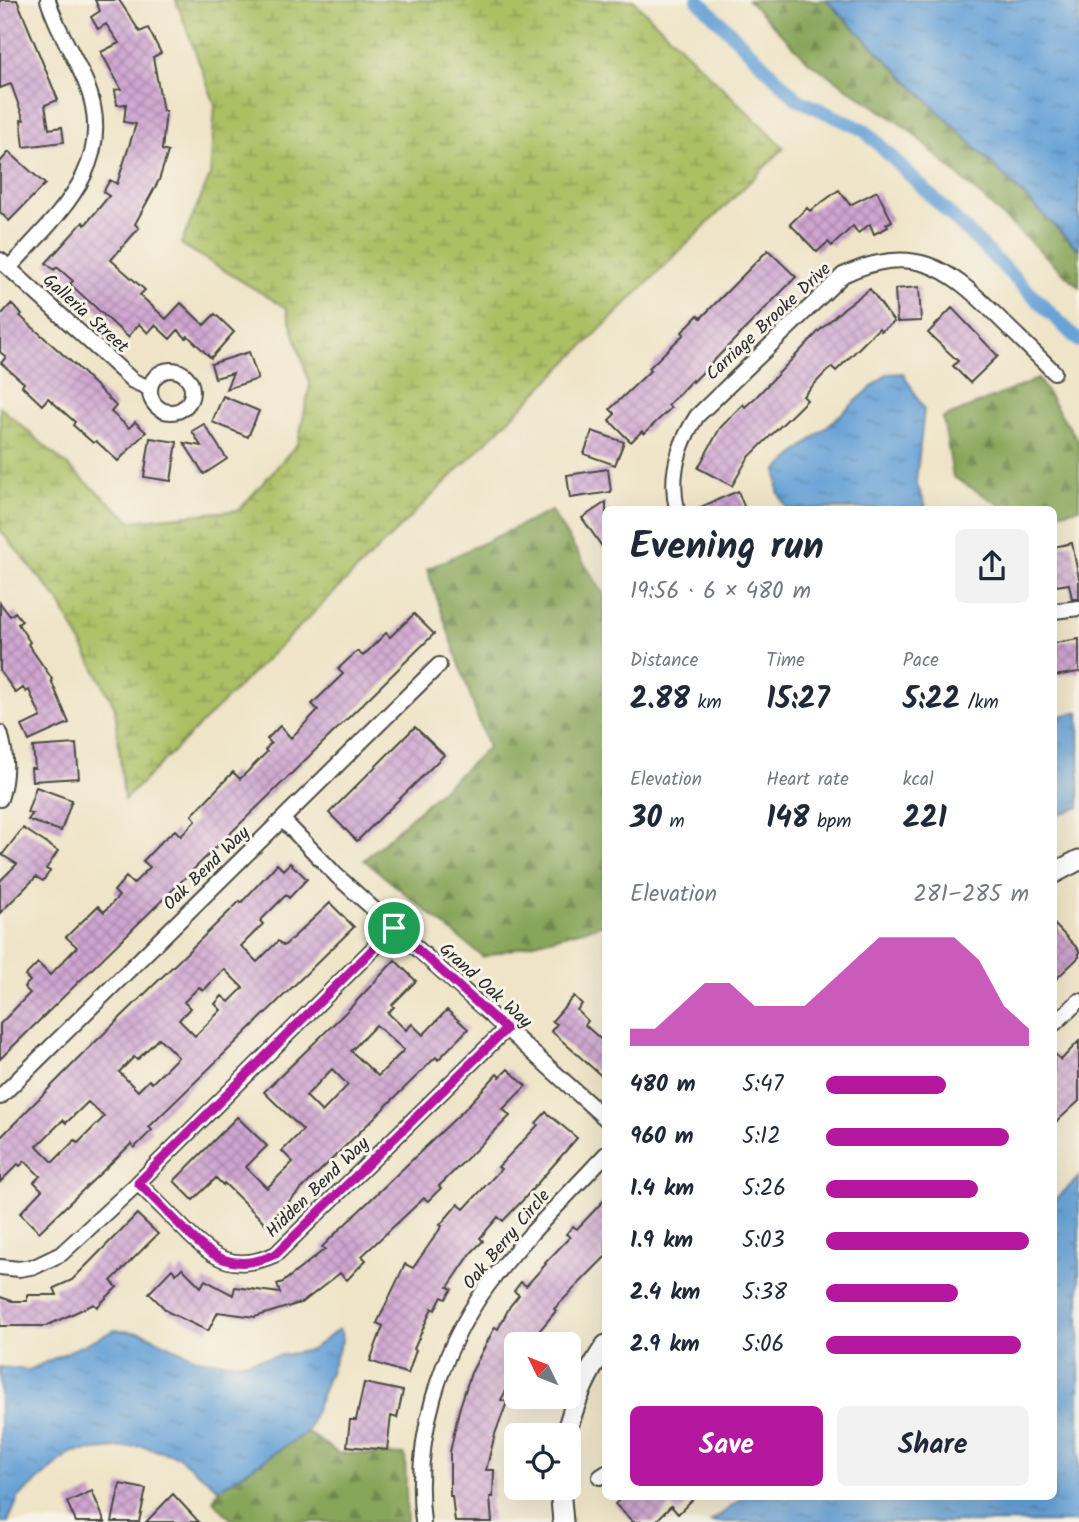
<!DOCTYPE html>
<html lang="en">
<head>
<meta charset="utf-8">
<style>
  :root { --surface:#fff; --page:#f2f2f3; --text:#1f2937; --muted:#747a83; --accent:#b5179e }
  body { margin:0; font-family:Kalam,sans-serif; background:var(--page); color:var(--text); height:100vh; display:flex; flex-direction:column; font-size:26px; white-space:nowrap }
  * { box-sizing:border-box; margin:0 }
  p { font-size:23px; color:var(--muted) }
  .icon { flex:none; width:38px; height:38px; fill:none; stroke:currentColor; stroke-width:2; stroke-linecap:round; stroke-linejoin:round }
  .map { position:relative; flex:1; overflow:hidden }
  .side { position:absolute; left:602px; top:506px; width:455px; height:994px; display:flex; flex-direction:column; background:var(--surface); border-radius:10px; box-shadow:0 7px 28px #0002 }
  .side>* { flex:none }
  .needle { width:46px; rotate:313deg }
  .buttons { position:absolute; left:504px; top:1332px; display:grid; gap:14px }
  .buttons a { display:grid; place-items:center; width:77px; height:77px; border-radius:10px; background:var(--surface); box-shadow:0 7px 28px #0002; font-size:35px }
  .pin { position:absolute; display:grid; place-items:center; width:60px; height:60px; color:#fff; margin:-30px; border:4px solid #fff; border-radius:50%; box-shadow:0 2px 7px #0007 }
  .round { display:grid; place-items:center; flex:none; width:74px; height:74px; border-radius:10px; background:var(--page) }
  .summary { display:flex; align-items:center; justify-content:space-between; height:119px; padding:0 28px }
  h1 { font-size:38px; font-weight:700; line-height:52px }
  .stats { display:grid; grid-template-columns:repeat(3,1fr); gap:10px; height:119px; padding:7px 28px }
  .stats div { display:grid; align-content:center }
  .stats b { font-size:30px; font-weight:700 }
  .stats small { font-size:19px; font-weight:400 }
  .stats p { font-size:19px }
  .chart { height:196px; padding:14px 28px }
  .chart p { display:flex; justify-content:space-between }
  .chart svg { width:100%; height:126px; margin-top:7px; fill:var(--accent); opacity:.7 }
  .action { display:flex; gap:14px; margin-top:auto; padding:14px 28px }
  .action a { flex:1; height:80px; border-radius:10px; background:var(--accent); color:#fff; font-size:28px; font-weight:700; line-height:80px; text-align:center }
  .action a+a { background:var(--page); color:var(--text) }
  ul { padding:0 28px; list-style:none; font-size:23px }
  li { display:grid; grid-template-columns:112px 84px 1fr; align-items:center; height:52px }
  li i { height:18px; border-radius:9px; background:var(--accent) }
  .map>svg:first-child { display:block }
  .forest { fill:url(#forest-firs); stroke:#5a6842; stroke-width:2 }
  .wetland { fill:url(#wetland-marsh); stroke:#6b7548; stroke-width:2 }
  .water { fill:url(#water-ripples); stroke:#496681; stroke-width:2 }
  .lines { fill:none; stroke-linecap:round; stroke-linejoin:round }
  .canal { stroke:#67a2d7; stroke-width:14 }
  .building { fill:url(#building-cross-hatch); fill-rule:evenodd }
  .street-casing { stroke:#484742; stroke-width:18 }
  .secondary-casing { stroke:#484742; stroke-width:23 }
  .street { stroke:#fff; stroke-width:14 }
  .secondary { stroke:#fff; stroke-width:19 }
  .route-casing { stroke:#fff; stroke-width:14 }
  .route { stroke:#b5179e; stroke-width:9 }
  .labels { text-anchor:middle; stroke-width:6; stroke-linejoin:round; paint-order:stroke }
  .street-label { font-size:18px; fill:#2b2b2b; stroke:#f7f3e8 }
</style>
</head>
<body>
<div class="map">
<svg width="1079" height="1522" viewBox="0 0 1079 1522">
  <defs>
    <pattern id="forest-firs" width="22" height="20" patternUnits="userSpaceOnUse" patternTransform="scale(1.75)"><rect width="22" height="20" fill="#88a65a"/><path d="M5 1l3.5 6h-7zM16 11l3.5 6h-7z" fill="#6f874b"/></pattern>
    <pattern id="wetland-marsh" width="20" height="14" patternUnits="userSpaceOnUse" patternTransform="scale(1.75)"><rect width="20" height="14" fill="#abbf64"/><path d="M1 5h8M5 5V1M11 12h8M15 12V8" fill="none" stroke="#8b9b53"/></pattern>
    <pattern id="water-ripples" width="26" height="14" patternUnits="userSpaceOnUse" patternTransform="scale(1.75)"><rect width="26" height="14" fill="#67a2d7"/><path d="M2 4q2-2 4 0t4 0M15 11q2-2 4 0t4 0" fill="none" stroke="#5584af"/></pattern>
    <pattern id="building-cross-hatch" width="8" height="8" patternUnits="userSpaceOnUse" patternTransform="scale(1.75)"><rect width="8" height="8" fill="#cfa5d1"/><path d="M0 0l8 8M0 8l8-8" fill="none" stroke="#a887aa"/></pattern>
  </defs>
  <rect width="100%" height="100%" fill="#f7f3e8"/>
  <filter id="ink" filterUnits="userSpaceOnUse"><feTurbulence type="fractalNoise" baseFrequency=".0143" numOctaves="2"/><feDisplacementMap in="SourceGraphic" scale="14" xChannelSelector="R" yChannelSelector="G"/><feConvolveMatrix kernelMatrix="1 2 1 2 8 2 1 2 1" color-interpolation-filters="sRGB"/></filter>
  <filter id="wash" filterUnits="userSpaceOnUse"><feTurbulence type="fractalNoise" baseFrequency=".00686" numOctaves="4" result="noise"/><feDisplacementMap in="SourceGraphic" scale="28" xChannelSelector="R" yChannelSelector="G"/><feGaussianBlur stdDeviation="1.57" result="paint"/><feColorMatrix in="noise" values="0 0 0 0 0 0 0 0 0 0 0 0 0 0 0 0 0 1.4 0 .05"/><feComposite in="paint" operator="in"/></filter>
  <g filter="url(#wash)">
    <rect width="100%" height="100%" fill="#efe4c7"/>
    <path class="forest" d="M748 0H826L1079 250V287L908 129 809 62Z
      M1038 379 1079 442V508L1054 514V509H1007L953 477 943 418Z
      M551 511 605 596V924L483 957 364 860 488 748 427 569Z
      M307 1432 338 1453 405 1455 407 1522H234L213 1501 219 1489Z"/>
    <path class="wetland" d="M176 0H633L784 148 124 800 115 707 59 601 0 530V407L131 521 239 510 298 443 310 385 286 308 181 244 210 176 215 105Z"/>
    <path class="water" d="M826 0H1079V250Z
      M903 373 924 409 916 482 927 509H787L778 492 777 470 887 374Z
      M1079 712V807L1054 817V717Z
      M1079 1177V1522H711L745 1496H1054V1201Z
      M339 1329 343 1338 307 1432 219 1489 177 1456 140 1446 72 1452 19 1497 8 1522H0V1367L29 1370 115 1330 143 1333 198 1359 237 1363 311 1350Z"/>
    <g class="lines">
      <path class="canal" d="M698 0 797 99 864 130 1079 341"/>
    </g>
    <g id="blocks">
      <path class="building" d="M0 0H17L58 100 45 105 49 129 62 127 64 142 24 147 21 120H24L11 84 0 88Z
        M95 0H119L140 32 148 28 161 53 153 57 163 111H166L162 150 168 152 159 180 135 224 139 228 111 260 145 290 140 295 166 319 181 303 204 325 215 314 234 332 211 358 188 336 186 338 178 330 170 339 155 325 148 333 139 324 128 337 70 284 73 281 57 267 54 270 46 263 83 222 85 225 109 196 103 192 110 180 117 184 136 124 124 122 126 104 117 105 115 90 121 89 101 52 119 43 106 24 98 29 91 17 100 11Z
        M9 152 45 184 9 221 0 212V162Z
        M839 190 850 205 877 191 892 221 886 224 888 227 874 234 870 224 858 233 853 226 832 246 828 242 817 252 790 224 807 208 810 211Z
        M768 250 796 277 693 382 692 380 668 405 671 408 654 424 644 434 642 431 631 442 609 420 615 414 610 409 651 370 649 368 684 334 682 332 698 315 701 318Z
        M919 287 921 321 897 322 895 289Z
        M870 289 894 322 881 331 879 328 836 371 832 367 826 372 803 396 807 400 748 458 732 486 698 468 720 428 743 404 745 407 756 397 819 331 844 308Z
        M11 304 22 314 20 316 77 367 116 406 111 412 129 428 135 422 146 432 118 461 96 441 93 443 73 425 75 422 48 398 42 405 22 386 24 383 1 363 6 357 0 352V316Z
        M952 308 998 356 970 383 953 366 958 361 928 333Z
        M249 352 258 379 226 389 233 373 215 378 211 364Z
        M223 396 259 411 248 437 212 422Z
        M204 424 227 459 204 474 184 443 201 446 192 431Z
        M592 431 624 442 615 465 584 454Z
        M150 438 177 442 171 481 144 477Z
        M608 469 611 492 570 498 567 475Z
        M738 491 745 509H696Z
        M606 502V552L582 518Z
        M1072 543 1079 579V599H1072L1069 584 1056 586 1054 572V547Z
        M0 603 10 616 15 612 22 621 18 624 30 642 28 644 52 679 51 680 69 723 29 741 22 726 41 717 29 690 26 692 23 688 16 693 0 671Z
        M414 614 434 634 0 1059V1024L30 993 24 987 30 981 25 976 38 963 50 975 77 947 66 937 98 906 104 912 119 896 114 891 126 877 133 884 150 867 143 861 162 841 175 830 181 836 196 820 192 815 233 772 240 779 267 752 265 750 271 743 267 739 280 726 291 738 318 710 312 704 343 674 338 669 357 651 363 656 386 633 390 637Z
        M1079 639V672L1054 676V643Z
        M415 727 444 755 357 841 329 813Z
        M76 744 79 778 32 781 31 768H35L33 747Z
        M36 787 72 800 61 831 28 820 32 814 27 813Z
        M23 828 58 851 46 869 50 871 43 881 36 877 0 913V881L17 864 2 855Z
        M290 863 307 879 289 898 286 895 260 921 263 924 241 946 257 962 278 941 284 946 330 903 354 927 149 1127 152 1130 134 1148 131 1144 39 1232 20 1213 42 1190 34 1182 40 1176 25 1161 20 1166 18 1164 0 1182V1138L81 1056 240 901 241 903 277 864 283 870ZM224 969 243 988 229 1002 222 996 215 1004 221 1010 195 1036 179 1020 190 1008 184 1002 199 987 203 991ZM159 1038 178 1057 152 1083 149 1080 138 1091 119 1072 134 1057 137 1060ZM88 1102 104 1117 78 1143 75 1140 53 1162 37 1146 63 1120 66 1123Z
        M1054 924 1079 950V957L1054 981Z
        M395 960 416 981 392 1005 394 1007 388 1013 406 1030 412 1024 423 1035 447 1010 468 1029 438 1060 436 1057 266 1224 224 1183 223 1185 216 1178 193 1200 174 1181 237 1117 267 1146 246 1167 267 1188 293 1162 282 1151 303 1130 264 1092 351 1007ZM376 1025 404 1050 378 1076 351 1051ZM332 1069 348 1085 322 1112 306 1096Z
        M574 996 582 1004 577 1010 588 1021 585 1025 606 1044V1080L551 1031 557 1024 552 1021Z
        M1079 1041V1101L1054 1124V1053L1061 1060Z
        M508 1069 526 1086 503 1109 510 1116 439 1186 441 1188 428 1201 424 1198 362 1256 366 1260 347 1280 340 1273 303 1302 255 1317 218 1312 208 1331 168 1312 149 1293 172 1269 176 1274 182 1268 201 1287 205 1280 233 1295 235 1287 280 1293 277 1284 283 1282 325 1249 322 1247 337 1232 464 1110 497 1074 500 1077Z
        M546 1112 577 1138 523 1200 503 1221 498 1217 480 1238 483 1241 472 1252 448 1287 452 1289 446 1299 442 1297 435 1310 432 1308 414 1349 416 1350 408 1374 370 1361 383 1326 377 1323 405 1264 413 1268 442 1226 440 1225 458 1204 464 1209 501 1169 498 1167 538 1125 536 1123Z
        M606 1198V1256L554 1309 556 1311 540 1330 533 1344H516V1372L501 1400 507 1402 495 1434 486 1470H494L493 1497H490L492 1522H455L452 1496H450V1452L459 1410 471 1373 495 1327 498 1329 510 1306 519 1295 514 1291 521 1282 526 1286 546 1264 545 1263 570 1237 566 1234 573 1226 577 1229Z
        M137 1214 158 1234 111 1281 117 1287 97 1307 94 1304 46 1326H0V1297L12 1301H27V1295H57L54 1288 72 1280Z
        M364 1383 403 1391 397 1418 391 1416 387 1450 347 1446 350 1420H356Z
        M120 1484 146 1489 139 1522H112Z
        M92 1491 105 1522H76L67 1502Z
        M173 1494 199 1522H146Z
        M623 1496H696L678 1514 671 1506 655 1522H633L615 1504Z"/>
    </g>
  </g>
  <g filter="url(#ink)">
    <use href="#blocks" fill-opacity="0" stroke="#484742" stroke-width="2"/>
    <g class="lines">
      <g class="street-casing">
        <path id="street" d="M0 260 133 381 149 388
          M9 268C58 214 119 164 86 83 74 55 57 30 48 0
          M150 391a21 21 0 1 1 42 0a21 21 0 1 1-42 0Z
          M677 509C669 475 678 445 697 416L843 275C912 243 947 266 996 315 1015 334 1035 353 1054 372
          M1054 611 1079 608
          M0 733C7 755 7 777 0 799
          M283 820 337 876 606 1119
          M1054 1024 1079 1001
          M0 1097 439 665
          M138 1183C152 1197 167 1212 181 1226 211 1257 232 1274 276 1254L506 1029
          M0 1267 19 1269 36 1266 61 1254 138 1183 394 928
          M600 1477 606 1473
          M423 1522C413 1440 439 1352 488 1285 523 1239 566 1197 606 1154"/>
      </g>
      <g class="secondary-casing">
        <path id="secondary" d="M1054 873 1079 860
          M566 1435C574 1402 587 1373 606 1345
          M560 1488 563 1522"/>
      </g>
      <use href="#street" class="street"/>
      <use href="#secondary" class="secondary"/>
    </g>
  </g>
  <g class="lines" filter="url(#ink)">
    <g class="route-casing">
      <path id="route" d="M394 928 506 1029 276 1254C232 1274 211 1257 181 1226 167 1212 153 1197 138 1183Z"/>
    </g>
    <use href="#route" class="route"/>
  </g>
  <g class="labels">
    <g class="street-label">
      <text transform="translate(86 313) rotate(42)" y="6">Galleria Street</text>
      <text transform="translate(768 321) rotate(-43)" y="6">Carriage Brooke Drive</text>
      <text transform="translate(206 868) rotate(-44)" y="6">Oak Bend Way</text>
      <text transform="translate(486 985) rotate(42)" y="6">Grand Oak Way</text>
      <text transform="translate(317 1187) rotate(-44)" y="6">Hidden Bend Way</text>
      <text transform="translate(506 1239) rotate(-50)" y="6">Oak Berry Circle</text>
    </g>
  </g>
</svg>
<div class="buttons">
<a><svg class="needle" viewBox="-14 -14 28 28"><path d="M0-13l5 13h-10z" fill="#e53935"/><path d="M0 13l5-13h-10z" fill="#747a83"/></svg></a>
<a><svg class="icon" aria-label="locate" viewBox="0 0 24 24"><circle cx="12" cy="12" r="6"/><path d="M12 2v4M12 18v4M2 12h4M18 12h4"/></svg></a>
</div>
<div class="pin" style="left:394px;top:928px;background:#1e9e55"><svg class="icon" aria-label="arrive" viewBox="0 0 24 24"><path d="M6 21V4h12l-3 4 3 4H6"/></svg></div>
<section class="side">
<div class="summary"><div><h1>Evening run</h1><p>19:56 · 6 × 480 m</p></div><a class="round"><svg class="icon" aria-label="share" viewBox="0 0 24 24"><path d="M12 15V3M7 8l5-5 5 5M5 13v7h14v-7"/></svg></a></div>
<div class="stats">
<div><p>Distance</p><b>2.88<small> km</small></b></div>
<div><p>Time</p><b>15:27</b></div>
<div><p>Pace</p><b>5:22<small> /km</small></b></div>
</div>
<div class="stats">
<div><p>Elevation</p><b>30<small> m</small></b></div>
<div><p>Heart rate</p><b>148<small> bpm</small></b></div>
<div><p>kcal</p><b>221</b></div>
</div>
<div class="chart"><p><span>Elevation</span>281–285 m</p>
<svg viewBox="0 0 160 44" preserveAspectRatio="none"><path d="M0 44V38L10 38L20 30L30 22L40 22L50 30L60 30L70 30L80 22L90 14L100 6L110 6L120 6L130 6L140 14L150 30L160 38V44z"/></svg>
</div>
<ul>
<li><b>480 m</b>5:47<i style="width:59%"></i></li>
<li><b>960 m</b>5:12<i style="width:90%"></i></li>
<li><b>1.4 km</b>5:26<i style="width:75%"></i></li>
<li><b>1.9 km</b>5:03<i style="width:100%"></i></li>
<li><b>2.4 km</b>5:38<i style="width:65%"></i></li>
<li><b>2.9 km</b>5:06<i style="width:96%"></i></li>
</ul>
<div class="action"><a>Save</a><a>Share</a></div>
</section>
</div>
</body>
</html>
